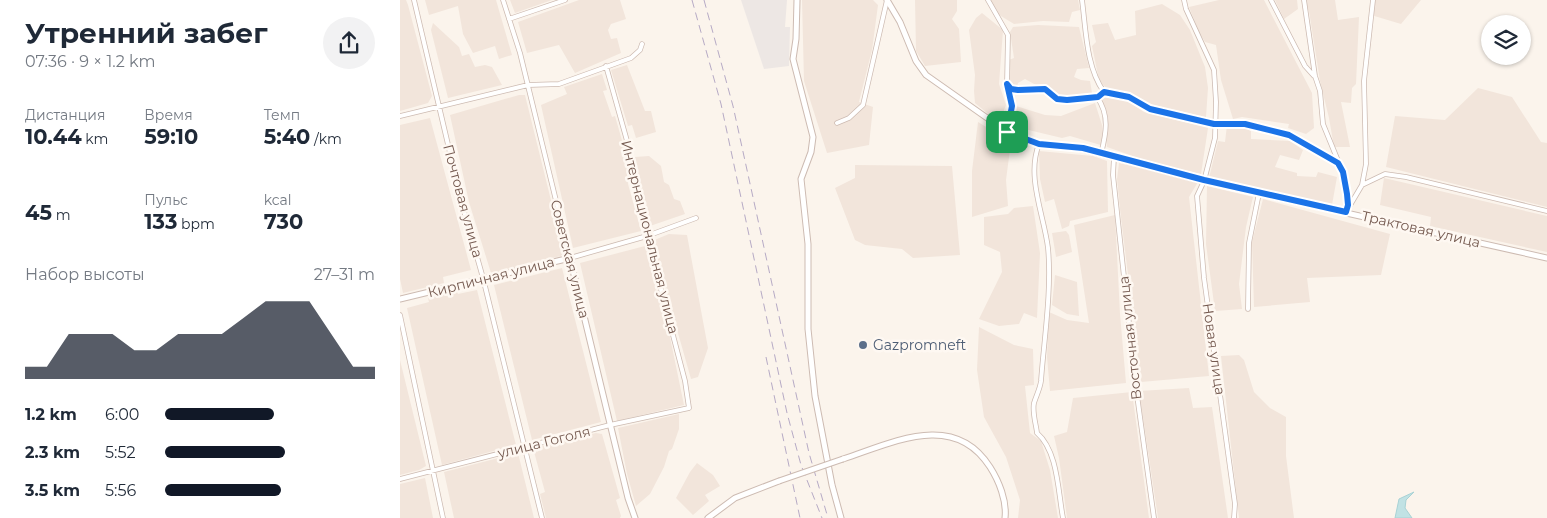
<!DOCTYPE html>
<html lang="ru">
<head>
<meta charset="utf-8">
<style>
  :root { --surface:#fff; --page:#f2f2f3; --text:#1f2937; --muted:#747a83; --accent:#111827 }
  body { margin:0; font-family:Montserrat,sans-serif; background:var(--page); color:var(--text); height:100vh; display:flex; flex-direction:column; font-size:19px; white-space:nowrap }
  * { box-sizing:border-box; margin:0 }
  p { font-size:16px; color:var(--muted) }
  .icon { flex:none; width:28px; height:28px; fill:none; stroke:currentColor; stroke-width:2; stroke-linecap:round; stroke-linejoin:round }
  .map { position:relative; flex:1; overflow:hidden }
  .sheet { display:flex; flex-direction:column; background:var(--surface); width:400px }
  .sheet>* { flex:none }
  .tools { position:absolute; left:1081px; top:15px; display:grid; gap:10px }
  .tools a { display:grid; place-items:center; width:50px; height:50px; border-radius:50%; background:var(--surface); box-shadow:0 1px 4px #0004; font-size:25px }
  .pin { position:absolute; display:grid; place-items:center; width:42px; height:42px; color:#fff; margin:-21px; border-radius:10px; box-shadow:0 2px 8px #0006 }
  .round { display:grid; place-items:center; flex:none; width:52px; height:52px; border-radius:26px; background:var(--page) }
  .summary { display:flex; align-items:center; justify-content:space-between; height:85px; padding:0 25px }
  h1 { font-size:28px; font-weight:700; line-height:38px }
  .metrics { display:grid; grid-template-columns:repeat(3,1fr); gap:8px; height:85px; padding:5px 25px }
  .metrics div { display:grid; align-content:center }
  .metrics b { font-size:21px; font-weight:700 }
  .metrics small { font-size:14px; font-weight:400 }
  .metrics p { font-size:14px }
  .chart { height:140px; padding:10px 25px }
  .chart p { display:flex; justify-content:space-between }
  .chart svg { width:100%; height:90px; margin-top:5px; fill:var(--accent); opacity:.7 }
  ul { padding:0 25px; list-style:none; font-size:16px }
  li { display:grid; grid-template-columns:80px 60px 1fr; align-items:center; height:38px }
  li i { height:12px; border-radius:6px; background:var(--accent) }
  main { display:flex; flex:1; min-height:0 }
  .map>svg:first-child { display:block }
  .residential { fill:#f2e5db }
  .industrial { fill:#ede7e4 }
  .water { fill:#c1e2e4; stroke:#a8d2d5 }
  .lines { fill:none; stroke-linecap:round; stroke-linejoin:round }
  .minor-casing { stroke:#cdbbb2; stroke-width:5.5 }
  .tertiary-casing { stroke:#cdbbb2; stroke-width:7 }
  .minor { stroke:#fff; stroke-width:4 }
  .tertiary { stroke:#fff; stroke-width:5 }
  .rail { stroke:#b6aac5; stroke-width:1; stroke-dasharray:8 5; stroke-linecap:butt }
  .tertiary-bridge-casing { stroke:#cdbbb2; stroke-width:7; stroke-linecap:butt }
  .tertiary-bridge { stroke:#fff; stroke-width:5 }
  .route-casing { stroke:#fff; stroke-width:10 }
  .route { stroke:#1a73e8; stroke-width:6 }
  .service-dot { fill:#5c6f8a; stroke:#fef8f2; stroke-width:2 }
  .labels { text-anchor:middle; stroke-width:5; stroke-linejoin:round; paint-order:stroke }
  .street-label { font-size:14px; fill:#755a50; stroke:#fef8f2 }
  .service-label { font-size:14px; fill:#4e5e75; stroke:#fef8f2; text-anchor:start }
</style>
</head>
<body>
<main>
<section class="sheet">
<div class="summary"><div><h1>Утренний забег</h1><p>07:36 · 9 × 1.2 km</p></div><a class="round"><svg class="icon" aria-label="share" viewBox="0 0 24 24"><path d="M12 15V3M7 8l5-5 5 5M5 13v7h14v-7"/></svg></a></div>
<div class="metrics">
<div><p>Дистанция</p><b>10.44<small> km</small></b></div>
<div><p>Время</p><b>59:10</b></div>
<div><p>Темп</p><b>5:40<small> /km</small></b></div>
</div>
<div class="metrics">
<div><b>45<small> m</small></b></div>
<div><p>Пульс</p><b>133<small> bpm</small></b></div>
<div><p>kcal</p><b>730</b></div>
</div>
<div class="chart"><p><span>Набор высоты</span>27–31 m</p>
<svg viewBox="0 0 160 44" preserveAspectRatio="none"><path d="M0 44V38L10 38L20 22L30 22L40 22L50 30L60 30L70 22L80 22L90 22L100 14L110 6L120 6L130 6L140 22L150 38L160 38V44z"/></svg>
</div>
<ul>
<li><b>1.2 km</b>6:00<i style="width:52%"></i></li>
<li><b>2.3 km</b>5:52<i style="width:57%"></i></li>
<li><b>3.5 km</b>5:56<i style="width:55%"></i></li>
</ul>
</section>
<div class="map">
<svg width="1147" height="518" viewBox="0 0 1147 518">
  <rect width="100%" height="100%" fill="#fbf4ec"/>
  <path class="residential" d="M0 0H6L8 5 32 96 28 103 0 111Z
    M25 0H96L112 55 99 59 95 46 73 53 63 34 58 6 29 15Z
    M110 0H152L115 13Z
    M179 0H220L226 19 211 24 208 30 211 39 217 38 221 53 175 73 159 45 127 53 118 22Z
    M402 0H473L478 5 472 50 459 102 473 107 469 145 427 153 404 81Z
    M515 0H557V11L552 19 559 29 561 62 525 66 516 51Z
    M590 0H678L680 10 672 12 669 22 643 21 614 24 596 13Z
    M819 0H864L912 93 914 128 906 134 888 128 889 124 842 117 833 119 821 80 816 45 805 42 799 32 789 7Z
    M875 0H897L898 9 884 19Z
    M905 0H935L938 20 959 17 956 84 952 88 951 103 941 102 950 147H934L929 118 920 81 909 11 906 6Z
    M974 0H1021L1001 24 971 15Z
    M762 4 780 15 790 30 805 67 808 88 806 117 747 103 729 92 707 89 699 80 692 46 696 42 692 25 708 23 715 40 736 35 735 11Z
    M582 13 603 30 599 84 606 105 599 123 575 103 574 91 575 75 569 30 576 18Z
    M33 23 59 47 62 56 69 54 75 67 85 65 92 67 102 85 48 98 31 30Z
    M638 25 679 27 689 68 677 69 674 77 681 80 690 81 692 93 658 97 625 79 618 83 617 87H609V60L614 58 610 32 613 27Z
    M227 65 245 111H251L256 132 236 138 232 125 228 126 211 70Z
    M202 74 207 90 203 91 212 117 215 116 225 151 228 184 241 231 173 248 141 105 167 94 164 87Z
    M1078 88 1112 97 1141 142 1147 143V207L986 167 995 116 1045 120Z
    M119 95H125L164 253 161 256 91 273 69 202 50 115Z
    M700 97 726 100 744 112 808 128 801 174 750 162 707 147Z
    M695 103 702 125 704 146 670 136 662 138 608 125 613 105 645 115 661 116Z
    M30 118 71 270 43 277 44 283 3 293 0 279V125Z
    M578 122 611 142 606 180 608 206 572 217V171Z
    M827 125 843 127 851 131V139L890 141 903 150 899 160 880 155 875 167 897 173V176L916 177 918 172 937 177 932 205 809 178 818 141 825 142Z
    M639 151 693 156 707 161 708 212 670 221 669 226 662 229 654 199 645 202 640 179Z
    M249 156 261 166 264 182 269 185 274 199 280 201 285 214 250 226 237 173 235 157Z
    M719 163 798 182 789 197 809 376 741 382 720 209 717 179Z
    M455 165 552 166 560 255 513 258 502 249 465 245 455 240 435 188 455 178Z
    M984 178 1147 216V252L1030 226 1031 217 980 205Z
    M807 186 853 197 846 227 839 284 842 309 815 311 806 244Z
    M863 199 990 234 981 275 907 278 910 302 854 307 852 242Z
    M633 206 640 253 637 318 624 313 619 324 599 326 579 319 602 272 600 252 584 245V217L608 214 614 208Z
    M715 215 720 314 726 383 650 391 647 357 649 312 667 320 689 323 674 225Z
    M666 231 669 235 672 252 656 257 652 233Z
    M269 234 287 235 308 348 298 377 291 379 252 241Z
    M245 246 266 318 284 405 217 421 180 263Z
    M162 268 201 422 132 440 94 285Z
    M655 275 677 282 679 316 667 314 652 305Z
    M56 290 58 294 77 290 116 445 42 465 7 308 29 302 28 298Z
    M579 327 614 345 633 349 634 385 625 386 630 433 641 441 650 470 658 518H618L620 500 606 457 584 417 577 370Z
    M839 355 844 360 854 392 870 408 886 417V456L894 518H839L821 356Z
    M0 360 26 466 19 470 0 475Z
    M789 388 793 408 812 407 828 518H758L739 391Z
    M732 392 749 518H667L659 458 654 436 667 432 673 398Z
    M279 414V429L272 449 269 451 264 467 250 494 236 506 227 474 218 428Z
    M196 433 202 434 220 498 216 500 221 516 220 518H146L140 494 145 492 133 448Z
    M118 453 134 518H54L44 472Z
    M297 463 313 475 320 486 305 495 309 501 293 515 276 498 290 472Z
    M25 478 33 518H0V484Z"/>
  <path class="industrial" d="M341 0H387L385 27H390L389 66 364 69Z"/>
  <path class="water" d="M1014 492 1006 500 1005 508 1012 518H995L999 499Z"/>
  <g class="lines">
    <g class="minor-casing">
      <path id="minor" d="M14 0 62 204 83 278 142 518
        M103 0 120 53 170 258 247 236 296 218
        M588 0 608 35 607 84 612 106 607 132
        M682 0C686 30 686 67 704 92L729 97 750 109 814 123 845 124 889 135 938 163
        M784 0 786 9 814 70 816 102 815 138 804 181 797 196 804 278 835 504 834 518
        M871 0 905 66 914 76
        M904 0 915 76 920 91 923 124 943 173 949 205
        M109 19 165 0
        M609 85C616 95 631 88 642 89 649 90 652 97 658 99 670 103 694 100 704 92
        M697 97C710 115 706 134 701 154
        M0 116 128 85 159 84 231 58 240 50 242 44
        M437 123 449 118 463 105 487 0
        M639 144C626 177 644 215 648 248 652 289 644 340 641 381 640 389 636 396 634 403 632 412 636 424 637 433 658 451 658 492 663 518
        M714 157 713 175 736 388 754 518
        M962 185 985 174 1006 177 1147 211
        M946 212 962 185 966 164 964 81 973 0
        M848 309 849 243 859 193
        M0 315 43 518
        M0 479 210 425 289 408 285 381 247 236 231 172 229 148 206 66"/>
    </g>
    <g class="tertiary-casing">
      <path id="tertiary" d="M397 0 396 39 393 59 413 137 411 152 401 179 408 244V329L415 396 432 485 441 518
        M487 0 500 22 516 61 526 75 607 132 639 144 683 149 804 181 1147 258
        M0 299 170 258 228 498 235 518
        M443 459C492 443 554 410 590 467 599 481 607 501 605 518
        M308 518 335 498 379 481"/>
    </g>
    <use href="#minor" class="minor"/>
    <use href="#tertiary" class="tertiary"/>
    <path class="rail" d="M292 0 321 104 387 413 401 465 422 518
      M304 0 333 106 409 453 428 518
      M366 357 400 518"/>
    <g class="tertiary-bridge-casing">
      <path id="tertiary-bridge" d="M379 481 443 459"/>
    </g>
    <use href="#tertiary-bridge" class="tertiary-bridge"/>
  </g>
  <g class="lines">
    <g class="route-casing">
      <path id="route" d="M607 84 611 89 618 90 645 89 657 99 667 100 698 97 704 92 729 97 750 109 814 124H845L889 135 938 163 943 172 947 194 948 205 946 212 804 180 683 148 639 144 607 132 612 106Z"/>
    </g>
    <use href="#route" class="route"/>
  </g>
  <circle class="service-dot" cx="463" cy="345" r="5"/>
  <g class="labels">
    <g class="street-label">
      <text transform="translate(63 201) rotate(75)" y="5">Почтовая улица</text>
      <text transform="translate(1021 229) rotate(13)" y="5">Трактовая улица</text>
      <text transform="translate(250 237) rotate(76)" y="5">Интернациональная улица</text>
      <text transform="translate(170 259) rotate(76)" y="5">Советская улица</text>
      <text transform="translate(91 277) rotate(-14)" y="5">Кирпичная улица</text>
      <text transform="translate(730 338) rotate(-96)" y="5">Восточная улица</text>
      <text transform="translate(814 349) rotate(82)" y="5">Новая улица</text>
      <text transform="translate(144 442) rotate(-14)" y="5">улица Гоголя</text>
    </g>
    <g class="service-label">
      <text x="473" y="350">Gazpromneft</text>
    </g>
  </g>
</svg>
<div class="tools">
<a><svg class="icon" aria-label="layers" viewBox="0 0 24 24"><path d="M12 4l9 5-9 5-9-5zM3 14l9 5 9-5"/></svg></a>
</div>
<div class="pin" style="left:607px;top:132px;background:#1e9e55"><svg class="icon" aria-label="arrive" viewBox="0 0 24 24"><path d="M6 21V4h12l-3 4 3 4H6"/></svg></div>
</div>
</main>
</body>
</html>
